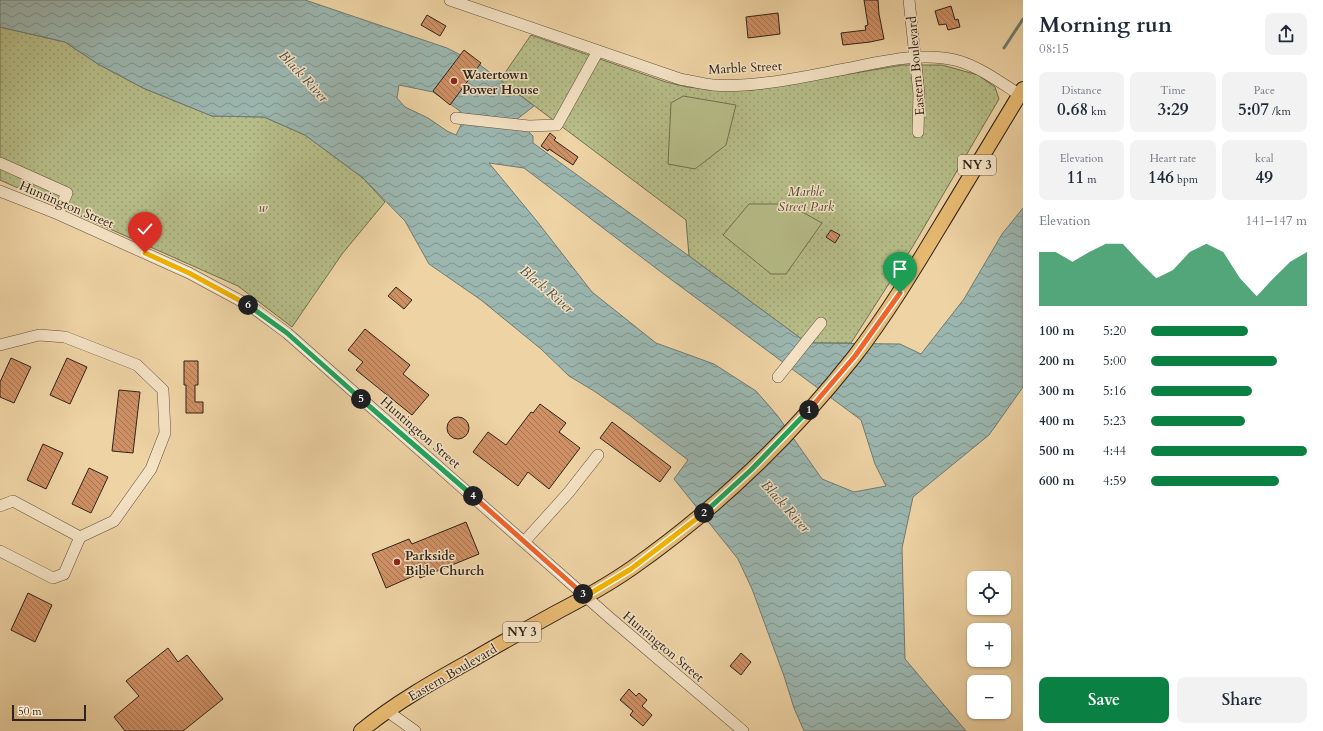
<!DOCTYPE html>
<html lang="en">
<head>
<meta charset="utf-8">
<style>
  :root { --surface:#fff; --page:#f2f2f3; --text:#1f2937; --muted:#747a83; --accent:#0b8043 }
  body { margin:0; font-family:Cardo,serif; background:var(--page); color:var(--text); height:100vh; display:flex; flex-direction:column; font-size:15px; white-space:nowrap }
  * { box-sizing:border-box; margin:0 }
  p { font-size:13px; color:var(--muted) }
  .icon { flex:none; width:22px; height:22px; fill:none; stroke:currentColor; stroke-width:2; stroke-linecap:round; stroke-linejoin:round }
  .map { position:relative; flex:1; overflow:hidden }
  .side { display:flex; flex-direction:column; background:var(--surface); width:300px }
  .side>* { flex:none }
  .tools { position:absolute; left:967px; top:571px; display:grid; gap:8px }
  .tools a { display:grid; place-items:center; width:44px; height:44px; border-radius:8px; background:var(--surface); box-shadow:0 1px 3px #0004; font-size:20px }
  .scale { position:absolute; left:12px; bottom:10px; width:74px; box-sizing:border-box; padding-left:4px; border:2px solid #2f231a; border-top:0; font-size:11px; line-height:14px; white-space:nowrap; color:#2f231a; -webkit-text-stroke:3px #f4e2c4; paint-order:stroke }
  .pin { position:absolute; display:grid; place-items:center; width:34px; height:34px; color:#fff; margin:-41px -17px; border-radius:50% 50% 50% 0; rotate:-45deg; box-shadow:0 0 4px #0007 }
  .pin .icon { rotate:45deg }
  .km { position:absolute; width:20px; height:20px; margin:-10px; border-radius:50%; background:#222; color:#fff; font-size:11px; line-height:20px; text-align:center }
  .round { display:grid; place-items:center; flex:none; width:42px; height:42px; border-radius:8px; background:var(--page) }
  .overview { display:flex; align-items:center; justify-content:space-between; height:68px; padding:0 16px }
  h1 { font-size:22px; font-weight:700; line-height:30px }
  .metrics { display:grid; grid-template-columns:repeat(3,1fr); gap:6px; height:68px; padding:4px 16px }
  .metrics div { display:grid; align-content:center; border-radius:8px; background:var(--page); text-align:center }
  .metrics b { font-size:17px; font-weight:700 }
  .metrics small { font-size:11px; font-weight:400 }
  .metrics p { font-size:11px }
  .chart { height:112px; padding:8px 16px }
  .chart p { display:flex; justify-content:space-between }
  .chart svg { width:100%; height:72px; margin-top:4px; fill:var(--accent); opacity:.7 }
  .cta { display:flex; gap:8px; margin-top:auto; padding:8px 16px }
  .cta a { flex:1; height:46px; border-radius:8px; background:var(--accent); color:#fff; font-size:16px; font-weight:700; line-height:46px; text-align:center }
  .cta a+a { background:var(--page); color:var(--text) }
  ul { padding:0 16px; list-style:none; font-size:13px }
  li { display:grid; grid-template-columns:64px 48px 1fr; align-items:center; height:30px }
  li i { height:10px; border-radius:5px; background:var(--accent) }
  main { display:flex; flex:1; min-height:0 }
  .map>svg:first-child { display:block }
  .park { fill:url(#park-dots); stroke:#727051 }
  .pitch { fill:#b6bd88; stroke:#727051 }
  .water { fill:url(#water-waves); stroke:#707b73; fill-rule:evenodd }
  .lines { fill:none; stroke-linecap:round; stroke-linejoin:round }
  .stream { stroke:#707b73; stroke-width:3 }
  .building { fill:url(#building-back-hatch); stroke:#2f231a }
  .minor-casing { stroke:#5f4f3c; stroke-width:12 }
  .major-casing { stroke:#2f231a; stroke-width:16 }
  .minor { stroke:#f4e2c4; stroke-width:11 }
  .major { stroke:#e7ba72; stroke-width:14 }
  .split-1-casing { stroke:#fff; stroke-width:8 }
  .split-2-casing { stroke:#fff; stroke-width:8 }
  .split-3-casing { stroke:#fff; stroke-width:8 }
  .split-4-casing { stroke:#fff; stroke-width:8 }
  .split-5-casing { stroke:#fff; stroke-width:8 }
  .split-6-casing { stroke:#fff; stroke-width:8 }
  .split-7-casing { stroke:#fff; stroke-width:8 }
  .split-1 { stroke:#f0652b; stroke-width:5 }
  .split-2 { stroke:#22a559; stroke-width:5 }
  .split-3 { stroke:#f5b400; stroke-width:5 }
  .split-4 { stroke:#f0652b; stroke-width:5 }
  .split-5 { stroke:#22a559; stroke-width:5 }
  .split-6 { stroke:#22a559; stroke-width:5 }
  .split-7 { stroke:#f5b400; stroke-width:5 }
  .poi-dot { fill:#8f2418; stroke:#f4e2c4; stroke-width:1.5 }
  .labels { text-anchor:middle; stroke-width:3; stroke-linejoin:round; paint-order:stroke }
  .shield { fill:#f4e2c4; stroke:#6a5c4d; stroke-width:1 }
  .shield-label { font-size:12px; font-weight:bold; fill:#2f231a }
  .street-label { font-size:13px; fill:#2f231a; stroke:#f4e2c4 }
  .poi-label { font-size:13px; font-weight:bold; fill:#2f231a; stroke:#f4e2c4; text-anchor:start }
  .park-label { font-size:13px; font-style:italic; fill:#514a36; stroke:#f4e2c4 }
  .water-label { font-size:14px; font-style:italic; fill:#4f4f47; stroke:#f4e2c4 }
</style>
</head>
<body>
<main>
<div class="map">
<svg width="1023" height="731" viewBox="0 0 1023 731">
  <defs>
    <pattern id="park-dots" width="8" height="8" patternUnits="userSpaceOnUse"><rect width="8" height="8" fill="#b6bd88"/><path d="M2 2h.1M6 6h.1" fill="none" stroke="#9da275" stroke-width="1.8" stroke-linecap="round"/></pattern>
    <pattern id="water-waves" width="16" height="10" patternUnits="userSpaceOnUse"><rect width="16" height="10" fill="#9bb6af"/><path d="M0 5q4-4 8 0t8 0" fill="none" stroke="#7f948e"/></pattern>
    <pattern id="building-back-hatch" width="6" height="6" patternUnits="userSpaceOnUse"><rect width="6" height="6" fill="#cf9065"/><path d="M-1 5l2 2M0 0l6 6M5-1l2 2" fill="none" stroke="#a87552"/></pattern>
  </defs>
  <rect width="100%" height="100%" fill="#eed3a4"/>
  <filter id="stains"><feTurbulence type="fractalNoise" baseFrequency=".005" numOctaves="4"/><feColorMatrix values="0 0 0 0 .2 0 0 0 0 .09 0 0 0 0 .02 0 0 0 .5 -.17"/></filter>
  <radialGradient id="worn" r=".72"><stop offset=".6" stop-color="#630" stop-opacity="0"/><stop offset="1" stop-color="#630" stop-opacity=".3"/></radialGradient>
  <path class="park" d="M0 27 65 42 98 64 143 88 212 116 264 117 305 135 363 178 385 202 342 254 292 327 238 286 0 180Z
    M531 35 666 82 687 87 719 90H753L903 65H942L978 75 995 87 999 99 913 246 851 343H807L689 256 686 220 500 80Z"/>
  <path class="pitch" d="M683 96 736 105 726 145 695 169 668 164 671 103Z
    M749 204H788L822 223 786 274H771L723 235Z"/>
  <path class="water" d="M0 0H305L447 48 480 65 534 106 516 120 533 136V143L689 256 807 343 900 344 921 354 964 299 1002 234 1023 208V387L989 435 913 497 902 548 905 659 966 731H804L794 708 784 676 752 589 738 559 674 479 688 460 629 415 594 391 569 376 541 349 481 300 429 264 405 221 363 178 305 135 264 117 212 116 143 88 98 64 65 42 0 27ZM399 85 433 92 460 111 462 123 456 135 447 131 428 118 405 107 397 98ZM489 163 524 168 661 272 861 420 875 464 886 486 854 492 822 479 777 415 756 391 714 364 656 343 592 292 536 220Z"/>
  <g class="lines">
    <path class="stream" d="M1004 48 1023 19"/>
  </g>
  <path class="building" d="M864 0H878L879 14 884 39 870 42 843 45 841 33 866 30 865 26 868 25Z
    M951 6 955 20 958 19 960 27 948 30 946 24 939 25 935 11Z
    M778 13 780 34 748 38 746 17Z
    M427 15 446 26 440 36 421 25Z
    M464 50 481 63 450 105 433 91Z
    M550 133 556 138 554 140 578 157 573 165 549 149 548 151 541 146Z
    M831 230 840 235 835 243 826 237Z
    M396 287 412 300 404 309 388 296Z
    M365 329 410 365 403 374 429 395 412 415 356 370 363 362 348 350Z
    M11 358 31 367 14 403 0 397V382Z
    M67 358 87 367 70 404 50 395Z
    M184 361H198V385H195V402H203V413H186V385H184Z
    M119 390 140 392 133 453 112 451Z
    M540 404 566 423 559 432 580 448 549 489 528 472 518 486 473 452 488 432 506 445 531 412 533 413Z
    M447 428a11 11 0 1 1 22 0a11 11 0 1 1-22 0Z
    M612 422 671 467 660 482 600 438Z
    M43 444 63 453 46 489 27 480Z
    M89 468 108 477 91 513 72 504Z
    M466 522 479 554 420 578 418 574 386 588 372 554 409 539 412 544Z
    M28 593 52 605 35 642 11 630Z
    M168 648 178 662 187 655 223 699 183 731H125L114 717 139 696 126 681Z
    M741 653 751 662 741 675 730 666Z
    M629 689 636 696 639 693 647 700 642 706 652 715 643 726 630 715 633 711 620 700Z"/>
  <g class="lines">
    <g class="minor-casing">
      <path id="minor" d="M450 0 680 79C691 81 702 84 713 85 755 88 803 77 845 69 881 62 922 51 959 61 981 68 1000 82 1020 95
        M909 0 919 94 918 132
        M456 118 529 126 557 125 598 51
        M0 163 67 193 58 214
        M0 191 58 214 189 273 252 307 287 333 610 618 743 731
        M0 345 39 335 65 337 137 365 163 390 165 433 151 469 114 521 80 537 64 574 53 578 0 551
        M778 377 821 323
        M0 506 13 501 80 537
        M524 542 569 492 598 455
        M387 711 415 731"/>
    </g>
    <g class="major-casing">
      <path id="major" d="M361 731C395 703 434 681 472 660 501 643 530 627 559 611 584 598 609 584 632 568 716 509 791 437 854 357 888 313 916 266 945 218 971 175 997 132 1023 89"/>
    </g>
    <use href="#minor" class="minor"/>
    <use href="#major" class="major"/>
  </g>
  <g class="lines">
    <g class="split-1-casing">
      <path id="split-1" d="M809 410 855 356 900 293"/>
    </g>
    <g class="split-2-casing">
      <path id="split-2" d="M704 513 751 470 809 410"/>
    </g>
    <g class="split-3-casing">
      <path id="split-3" d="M583 594 586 596 631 569 704 513"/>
    </g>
    <g class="split-4-casing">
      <path id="split-4" d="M473 496 583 594"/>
    </g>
    <g class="split-5-casing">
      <path id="split-5" d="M361 399 473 496"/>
    </g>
    <g class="split-6-casing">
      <path id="split-6" d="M248 305 287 333 361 399"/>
    </g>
    <g class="split-7-casing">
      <path id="split-7" d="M145 253 189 273 248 305"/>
    </g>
    <use href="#split-1" class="split-1"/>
    <use href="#split-2" class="split-2"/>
    <use href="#split-3" class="split-3"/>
    <use href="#split-4" class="split-4"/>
    <use href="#split-5" class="split-5"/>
    <use href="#split-6" class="split-6"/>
    <use href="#split-7" class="split-7"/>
  </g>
  <g class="poi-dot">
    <circle cx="454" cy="81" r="4"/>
    <circle cx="397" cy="562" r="4"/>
  </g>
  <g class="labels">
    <g class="shield">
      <rect x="958" y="155" width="38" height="20" rx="3"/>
      <rect x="503" y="622" width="38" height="20" rx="3"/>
    </g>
    <g class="shield-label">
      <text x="977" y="169">NY 3</text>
      <text x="522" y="636">NY 3</text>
    </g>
    <g class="street-label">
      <text transform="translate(915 66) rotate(-95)" y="5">Eastern Boulevard</text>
      <text transform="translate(745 67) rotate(-3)" y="5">Marble Street</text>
      <text transform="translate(67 204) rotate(23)" y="5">Huntington Street</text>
      <text transform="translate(421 432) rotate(41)" y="5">Huntington Street</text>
      <text transform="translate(664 646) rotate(40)" y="5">Huntington Street</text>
      <text transform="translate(452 672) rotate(-30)" y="5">Eastern Boulevard</text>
    </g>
    <g class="poi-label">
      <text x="462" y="79">Watertown<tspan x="462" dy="15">Power House</tspan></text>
      <text x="405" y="560">Parkside<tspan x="405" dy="15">Bible Church</tspan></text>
    </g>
    <g class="park-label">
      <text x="806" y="196">Marble<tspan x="806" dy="15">Street Park</tspan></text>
      <text x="263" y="212">w</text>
    </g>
    <g class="water-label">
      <text transform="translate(304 76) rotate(47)" y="5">Black River</text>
      <text transform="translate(547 289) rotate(40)" y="5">Black River</text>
      <text transform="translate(786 506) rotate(48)" y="5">Black River</text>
    </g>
  </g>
  <rect width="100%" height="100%" filter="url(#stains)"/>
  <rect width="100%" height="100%" fill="url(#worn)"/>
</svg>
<div class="tools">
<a><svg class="icon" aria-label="locate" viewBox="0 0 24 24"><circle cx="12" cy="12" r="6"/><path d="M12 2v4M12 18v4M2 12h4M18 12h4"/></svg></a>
<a>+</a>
<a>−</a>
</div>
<div class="scale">50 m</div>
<div class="pin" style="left:900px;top:293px;background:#1e9e55"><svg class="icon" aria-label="arrive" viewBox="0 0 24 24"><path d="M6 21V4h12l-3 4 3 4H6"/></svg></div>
<div class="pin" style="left:145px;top:253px;background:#d93025"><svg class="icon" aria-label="check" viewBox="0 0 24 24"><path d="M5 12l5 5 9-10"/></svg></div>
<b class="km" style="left:809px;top:410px">1</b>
<b class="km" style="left:704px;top:513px">2</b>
<b class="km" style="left:583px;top:594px">3</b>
<b class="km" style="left:473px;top:496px">4</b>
<b class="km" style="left:361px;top:399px">5</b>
<b class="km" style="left:248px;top:305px">6</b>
</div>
<section class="side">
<div class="overview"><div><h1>Morning run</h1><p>08:15</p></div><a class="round"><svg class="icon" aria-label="share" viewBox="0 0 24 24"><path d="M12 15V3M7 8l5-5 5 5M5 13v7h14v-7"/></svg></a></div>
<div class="metrics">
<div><p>Distance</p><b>0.68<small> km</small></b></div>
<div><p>Time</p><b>3:29</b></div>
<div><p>Pace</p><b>5:07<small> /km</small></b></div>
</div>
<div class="metrics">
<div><p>Elevation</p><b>11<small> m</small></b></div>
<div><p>Heart rate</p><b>146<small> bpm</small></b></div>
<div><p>kcal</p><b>49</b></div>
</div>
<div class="chart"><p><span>Elevation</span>141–147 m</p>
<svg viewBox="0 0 160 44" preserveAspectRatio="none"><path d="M0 44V11L10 11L20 17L30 11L40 6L50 6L60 17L70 27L80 22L90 11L100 6L110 11L120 27L130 38L140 27L150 17L160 11V44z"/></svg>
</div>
<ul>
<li><b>100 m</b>5:20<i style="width:62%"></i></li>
<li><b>200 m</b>5:00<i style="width:81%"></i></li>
<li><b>300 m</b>5:16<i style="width:65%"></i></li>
<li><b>400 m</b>5:23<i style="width:60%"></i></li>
<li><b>500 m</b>4:44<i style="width:100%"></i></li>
<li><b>600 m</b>4:59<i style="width:82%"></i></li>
</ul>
<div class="cta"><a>Save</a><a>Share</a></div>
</section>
</main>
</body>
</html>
